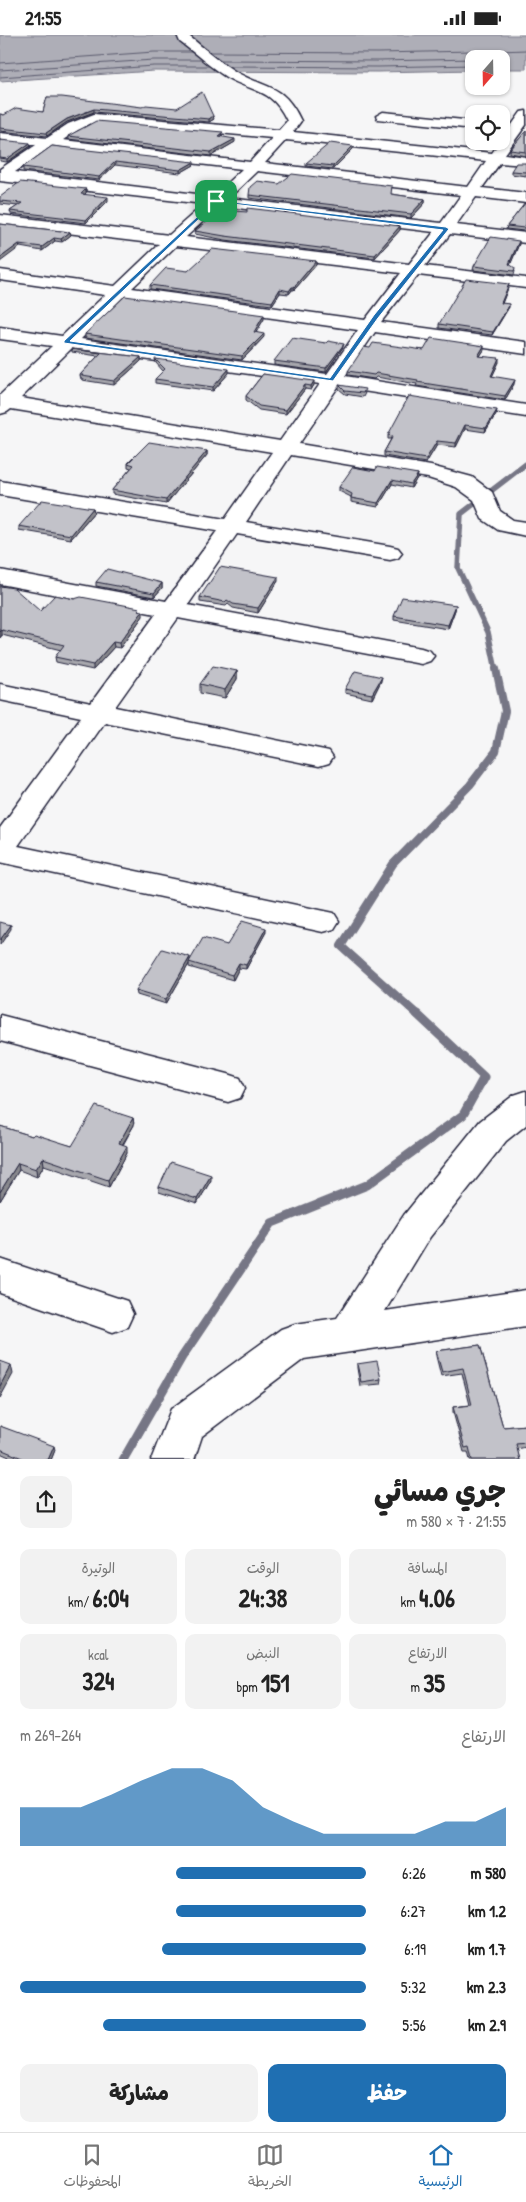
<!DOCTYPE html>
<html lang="ar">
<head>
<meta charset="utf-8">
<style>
  :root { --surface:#fff; --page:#f2f2f2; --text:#222; --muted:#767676; --line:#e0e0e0; --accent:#1f6fb2 }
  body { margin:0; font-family:"Patrick Hand","Playpen Sans Arabic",sans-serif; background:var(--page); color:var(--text); direction:rtl; height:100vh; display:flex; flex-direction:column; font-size:19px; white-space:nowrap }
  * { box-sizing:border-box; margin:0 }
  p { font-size:16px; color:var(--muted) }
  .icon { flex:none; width:28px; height:28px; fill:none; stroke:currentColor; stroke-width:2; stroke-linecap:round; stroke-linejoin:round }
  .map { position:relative; height:1424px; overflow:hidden; direction:ltr }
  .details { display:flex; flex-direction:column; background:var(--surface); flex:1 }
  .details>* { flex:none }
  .needle { width:32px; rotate:200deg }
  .tools { position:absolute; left:465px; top:15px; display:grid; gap:10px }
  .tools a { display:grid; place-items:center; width:45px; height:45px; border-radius:10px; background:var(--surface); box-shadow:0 1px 4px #0004; font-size:25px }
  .pin { position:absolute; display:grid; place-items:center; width:42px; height:42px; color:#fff; margin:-21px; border-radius:10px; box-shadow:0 2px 8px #0006 }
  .round { display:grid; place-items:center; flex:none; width:52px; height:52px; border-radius:10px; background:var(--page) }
  .summary { display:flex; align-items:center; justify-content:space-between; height:85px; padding:0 20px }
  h1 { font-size:28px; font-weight:800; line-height:38px }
  .metrics { display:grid; grid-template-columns:repeat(3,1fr); gap:8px; height:85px; padding:5px 20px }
  .metrics div { display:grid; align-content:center; border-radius:10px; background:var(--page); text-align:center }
  .metrics b { font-size:25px; font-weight:800 }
  .metrics small { font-size:14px; font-weight:400 }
  .metrics p { font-size:14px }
  .chart { height:140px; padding:10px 20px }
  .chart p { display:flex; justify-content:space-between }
  .chart svg { width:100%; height:90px; margin-top:5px; fill:var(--accent); opacity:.7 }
  .cta { display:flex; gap:10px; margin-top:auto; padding:10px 20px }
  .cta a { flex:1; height:58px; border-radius:10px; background:var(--accent); color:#fff; font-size:20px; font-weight:800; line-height:58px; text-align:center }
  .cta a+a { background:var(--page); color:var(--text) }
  ul { padding:0 20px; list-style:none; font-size:16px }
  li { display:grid; grid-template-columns:80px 60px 1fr; align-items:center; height:38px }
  li i { height:12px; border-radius:6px; background:var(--accent) }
  .status { display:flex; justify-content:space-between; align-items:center; height:35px; padding:0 25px; background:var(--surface); direction:ltr }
  .status svg { height:14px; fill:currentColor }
  .tabs { display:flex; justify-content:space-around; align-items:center; height:70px; border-top:1px solid var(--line); background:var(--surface); font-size:14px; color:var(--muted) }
  .tabs a { display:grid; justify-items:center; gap:2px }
  .tabs .current { color:var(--accent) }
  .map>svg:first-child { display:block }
  .water { fill:#aeaeb7; stroke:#767685 }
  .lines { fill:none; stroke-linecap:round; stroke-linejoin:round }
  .shore { stroke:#5a5a6d; stroke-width:1 }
  .stream-far2 { stroke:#767685; stroke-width:5.5 }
  .stream-far1 { stroke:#767685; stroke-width:8 }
  .stream { stroke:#767685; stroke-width:9 }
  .minor-casing { stroke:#22223b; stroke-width:3 }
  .minor { fill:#fff; fill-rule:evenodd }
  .wall { fill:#a7a7ad; stroke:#22223b }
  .shaded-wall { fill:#88888d; stroke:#22223b }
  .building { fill:#c2c2c9; stroke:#22223b }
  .route { fill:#1f6fb2; stroke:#fff; fill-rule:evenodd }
</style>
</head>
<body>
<div class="status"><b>21:55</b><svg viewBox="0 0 49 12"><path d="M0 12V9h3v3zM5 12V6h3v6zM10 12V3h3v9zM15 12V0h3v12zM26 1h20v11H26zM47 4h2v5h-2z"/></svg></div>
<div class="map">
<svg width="526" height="1425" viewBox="0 0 526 1425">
  <rect width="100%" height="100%" fill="#f6f6f7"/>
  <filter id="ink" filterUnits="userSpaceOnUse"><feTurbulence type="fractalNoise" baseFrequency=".02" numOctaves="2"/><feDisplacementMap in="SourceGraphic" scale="10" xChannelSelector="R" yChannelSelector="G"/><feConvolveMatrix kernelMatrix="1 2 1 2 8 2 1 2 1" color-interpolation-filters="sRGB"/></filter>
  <g filter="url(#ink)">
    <path class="water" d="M0 0H526V34H501V24H474V35L378 37 154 36 0 46Z"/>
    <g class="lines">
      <path class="shore" d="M211 17 378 18 473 16 487 21 499 16 526 15
        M221 25 378 26 474 24
        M0 28 154 17H191
        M230 31 378 32 474 30
        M0 35 154 25H201
        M0 42 154 31H209"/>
      <path class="stream-far2" d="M496 635 488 597 458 533 461 479 526 429"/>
      <path class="stream-far1" d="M418 980 341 911 393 829 470 750 496 716 505 676 496 634"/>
      <path class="stream" d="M123 1425 182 1322 272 1188 367 1150 463 1080 484 1042 417 979"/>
      <g class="minor-casing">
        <path id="minor" d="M177 0H189L190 2C205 14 220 27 236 37 268 55 283 48 301 86L293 97 492 118 521 77 526 76V90L505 119 526 122V130L500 128 482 153 526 158V168L476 162 456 190 526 198V208L450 199 425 231 526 243V253L418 240 381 287 526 307V319L375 297 345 341 526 370V382L338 352 299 409 431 431 472 442 492 457 500 476 513 485 526 487V501L498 495 482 484 474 465 456 452 428 443 291 420 246 487 390 511 398 513 402 518 398 523 390 525 237 499 188 570 421 613 430 616 434 621 430 626 421 629 178 583 115 672 329 716 333 722 329 728 319 731 105 687 18 811 334 878 339 886 334 894 323 897 0 827V793L81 682 0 665V649L91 668 156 579 0 549V535L166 566 217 496 0 460V446L225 484 272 417 11 374 7 377 0 379V360L52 311 0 304V292L62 301 105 260 0 245V235L115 251 159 209 0 190V180L169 200 204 169 0 146V134L36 110 0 106V98L47 103 68 89 94 79 279 95 287 86C272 53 254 58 226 42 210 32 195 18 180 7ZM96 87 272 103 250 127 63 105 78 95ZM286 105 486 126 468 152 265 128ZM52 112 242 134 213 161 15 137ZM257 136 461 160 441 188 229 163ZM220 171 434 197 409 229 186 202ZM176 211 401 238 365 285 132 253ZM123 262 358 295 327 339 81 304ZM71 314 320 349 280 406 21 363Z
          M383 77 474 86V94L378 84 376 81Z
          M0 980 228 1039 240 1043 245 1053 240 1063 228 1067 0 1006Z
          M526 1056V1090L506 1106 430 1202 385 1276 526 1255V1291L304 1324 202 1401 194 1425H151L171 1374 281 1294 295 1289 337 1283 404 1180 480 1086 514 1060Z
          M0 1224 127 1266 133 1279 127 1292 113 1297 0 1258Z"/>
      </g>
      <use href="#minor" class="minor"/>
    </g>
    <path class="wall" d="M47 62 214 84 209 87 94 77 67 87 47 101 0 96V79L4 80 43 77Z
      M526 96V121L510 118V115Z
      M223 100 221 101 235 107 211 121 68 104V101Z
      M0 105 31 111 7 127 0 126Z
      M52 111 194 130 180 138 115 130 99 145 23 136V132Z
      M353 114 333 134 306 131V128Z
      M526 128V141L511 139V136Z
      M279 149 391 159 425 164V168L411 183 249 163V160Z
      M86 154V158L84 160 108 166 86 188 11 179 10 176 18 171 0 169V166Z
      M526 167V192L524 196 506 194 507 191Z
      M0 189 70 197 71 200 62 207 55 206 42 216 20 212Z
      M400 191V195L375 223 225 205 195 199V196Z
      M519 209 510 230 515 236 514 240 473 235 474 231Z
      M316 226V230L294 255H292L289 259 280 258 272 270 150 254V250L188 236Z
      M508 253 502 268 509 272 492 300 439 293V289Z
      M264 284 256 297 264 302 242 325 85 303V299Z
      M343 312 326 337 274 330V326Z
      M370 313 424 315H484L480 321 499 327 492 341 514 349 505 365 416 351 417 349 376 342 374 344 348 340V336Z
      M72 314 141 322V326L114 350 82 345V344H81L80 340 98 321 72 317Z
      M155 324 229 338 213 356 155 348V344L163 336 156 328Z
      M263 339 314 350 311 355 305 354 286 379 259 375 246 365V361Z
      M339 350 365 358 363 362 345 359 339 354Z
      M496 379 485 397 465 394 456 412 437 410 426 428 384 421V417L391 404H388V400Z
      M207 416V420L166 469 112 459V455L131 433 128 432V428Z
      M375 436 418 439 417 443 411 453 392 449 378 472 351 467V462L339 456V452Z
      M93 473 94 477 71 504 19 495V491Z
      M278 546 258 578 233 573 228 569 226 571 200 567V562Z
      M96 547 162 548V553L154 562 96 551Z
      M0 551 40 576 140 575 143 581 120 613 114 612 93 635 56 627 55 622 61 615 2 600 0 603Z
      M456 570 455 575 448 594 394 585V581Z
      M237 636V644L225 663 200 658V649Z
      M381 646 372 664 345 658V654Z
      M266 897 246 934 239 933 233 945 189 932V929L166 969 137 960 136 955 190 925 227 910Z
      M133 1083 134 1090 123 1110 127 1118 109 1152 44 1130 37 1142 19 1135 0 1166V1091L32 1101 72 1111Z
      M211 1145 197 1169 159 1157V1152Z
      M480 1310 503 1392 526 1390V1412L517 1414 520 1425H470L468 1417H464L453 1377V1372L470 1370 462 1338 441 1341 436 1321V1316Z
      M357 1329 381 1344 380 1349 360 1351 357 1333Z
      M0 1391 55 1415 51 1425H16L0 1418Z"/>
    <path class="shaded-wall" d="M94 74V77L67 87 47 101 46 98 67 84Z
      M213 81 214 84 209 87V84Z
      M235 104V107L211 121V117Z
      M30 108 31 111 7 127V124Z
      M353 111V114L333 134V131Z
      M115 127V130L99 145V142Z
      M194 127V130L180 138V135Z
      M86 154V158L81 163V159Z
      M108 162V166L86 188V185Z
      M425 164V168L411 183V179Z
      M400 191V195L375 223V220Z
      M70 197 71 200 62 207 61 204Z
      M54 203 55 206 42 216V212Z
      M519 206V209L509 233V229Z
      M19 209 20 212 0 227V223Z
      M316 226V230L294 255V252Z
      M509 249 508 253 501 271V268Z
      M292 252V255L289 259V256Z
      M280 254V258L272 270V267Z
      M510 269 509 272 492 300 493 297Z
      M264 280V284L254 301V297Z
      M264 299V302L242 325V321Z
      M344 309 343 312 326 337V333Z
      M484 311V315L478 324V321Z
      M141 322V326L114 350V346Z
      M499 323V327L491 344V341Z
      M229 334V338L213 356V352Z
      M515 345 514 349 505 365V361Z
      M314 346V350L311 355V351Z
      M305 350V354L286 379V375Z
      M497 375 496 379 485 397 486 393Z
      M465 390V394L456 412V408Z
      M437 406V410L426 428V424Z
      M207 416V420L166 469V465Z
      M418 439 417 443 411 453V449Z
      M392 445V449L378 472V468Z
      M93 473 94 477 71 504V500Z
      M278 542V546L258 578V573Z
      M162 548V553L154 562V558Z
      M456 570 455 575 448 594V590Z
      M143 576V581L120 613 119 608Z
      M2 595V600L0 603V597Z
      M113 607 114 612 93 635V630Z
      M237 636V644L225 663V655Z
      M382 642 381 646 372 664V659Z
      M11 890V894L0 910V905Z
      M266 893V897L246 934V930Z
      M190 922V927H189V929L166 969V964Z
      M239 928V933L233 945 232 940Z
      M133 1083 134 1090 119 1115V1108Z
      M127 1111V1118L109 1152 108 1145Z
      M43 1123 44 1130 37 1142 36 1134Z
      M18 1128 19 1135 0 1166V1157Z
      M211 1140V1145L197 1169V1164Z
      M11 1330 13 1339 0 1363V1351Z
      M54 1411 55 1415 51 1425H48Z"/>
    <path class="building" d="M202 57 213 81 209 84 94 74 67 84 46 98 0 93V79L4 80 16 73 43 77 47 62H62L142 72 146 70 177 73Z
      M96 86 223 97 218 101 235 104 211 117 68 101Z
      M526 96V117L510 115Z
      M0 105 30 108 7 124 0 123Z
      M330 108 353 111 333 131 306 128Z
      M52 111 194 127 180 135 115 127 99 142 23 132Z
      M516 128H526V137L511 136Z
      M292 139 392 151 391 159 425 164 411 179 249 160 250 152 257 146 279 149Z
      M20 147 86 154 81 159 108 162 86 185 10 176 22 168 0 166V162Z
      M526 167V189L524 193 507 191Z
      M247 173 400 191 375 220 225 201 195 196 222 175 247 177Z
      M0 189 70 197 61 204 54 203 42 212 19 209 0 223Z
      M491 202 519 206 509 229 515 233 514 236 474 231Z
      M212 214 316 226 294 252H292L289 256 280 254 272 267 150 250 166 233 188 236Z
      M466 244 509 249 501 268 510 269 493 297 439 289Z
      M125 261 264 280 254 297 264 299 242 321 85 299Z
      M292 303 326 308 328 306 344 309 326 333 274 326Z
      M431 303 484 311 478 321 499 323 491 341 515 345 505 361 417 347 418 345 376 338 374 340 348 336 364 312 370 313 373 308 424 315Z
      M72 314 141 322 114 346 82 341 83 340H80L101 318Z
      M155 324 229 334 213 352 155 344 165 334Z
      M263 339 314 346 311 351 305 350 286 375 259 371 246 361Z
      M339 350 365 354 363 358 345 356Z
      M409 361 497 375 486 393 465 390 456 408 437 406 426 424 384 417 393 401 388 400Z
      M149 407 207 416 166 465 112 455 134 430 128 428Z
      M353 432 375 436 377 432 418 439 411 449 392 445 378 468 351 463 352 459 339 452Z
      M42 465 93 473 71 500 19 491Z
      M220 532 278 542 258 573 233 569 227 565 225 567 200 562Z
      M107 534 162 548 154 558 96 547Z
      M0 551 14 553 40 576 55 560 74 564 81 562 140 573 138 575 143 576 119 608 113 607 93 630 55 622 64 610 2 595 0 597Z
      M402 562 456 570 448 590 394 581Z
      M213 631 237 636 225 655 200 649Z
      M355 636 382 642 372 659 345 654Z
      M242 886 266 893 246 930 239 928 232 940 189 927 203 903 227 910Z
      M0 887 11 890 0 905Z
      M162 914 190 922 166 964 136 955Z
      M96 1071 133 1083 119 1108 127 1111 108 1145 43 1123 36 1134 18 1128 0 1157V1091L32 1101 34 1099 72 1111Z
      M171 1127 211 1140 197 1164 159 1152Z
      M480 1310 503 1392 526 1390V1408L516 1409 520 1425H472L469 1412 465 1413 453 1372 472 1370 463 1333 442 1337 436 1316Z
      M0 1326 11 1330 0 1351Z
      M377 1326 381 1344 361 1347 357 1329Z
      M0 1391 54 1411 48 1425H27L0 1414Z"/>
  </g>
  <path class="route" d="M215 165 446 192 449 194 378 283 333 346 64 308V306ZM217 167 443 195 374 280 330 343 70 306Z"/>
</svg>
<div class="tools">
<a><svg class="needle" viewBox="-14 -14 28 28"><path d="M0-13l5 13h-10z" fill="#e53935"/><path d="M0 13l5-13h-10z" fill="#767676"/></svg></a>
<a><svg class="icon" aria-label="locate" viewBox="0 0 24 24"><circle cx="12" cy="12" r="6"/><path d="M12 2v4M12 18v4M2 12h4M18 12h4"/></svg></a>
</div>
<div class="pin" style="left:216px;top:166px;background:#1e9e55"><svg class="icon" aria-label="arrive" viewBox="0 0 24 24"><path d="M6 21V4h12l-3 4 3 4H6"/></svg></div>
</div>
<section class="details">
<div class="summary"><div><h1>جري مسائي</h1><p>21:55 · 7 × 580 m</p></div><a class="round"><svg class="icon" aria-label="share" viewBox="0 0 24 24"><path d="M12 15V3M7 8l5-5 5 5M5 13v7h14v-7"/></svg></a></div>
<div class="metrics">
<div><p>المسافة</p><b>4.06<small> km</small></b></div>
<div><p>الوقت</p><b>24:38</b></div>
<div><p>الوتيرة</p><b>6:04<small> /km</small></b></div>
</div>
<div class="metrics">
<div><p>الارتفاع</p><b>35<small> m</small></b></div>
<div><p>النبض</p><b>151<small> bpm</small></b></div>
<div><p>kcal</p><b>324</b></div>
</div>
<div class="chart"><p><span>الارتفاع</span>264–269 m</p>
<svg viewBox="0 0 160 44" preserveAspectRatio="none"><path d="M0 44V25L10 25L20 25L30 19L40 12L50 6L60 6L70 12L80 25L90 32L100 38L110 38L120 38L130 38L140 32L150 32L160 25V44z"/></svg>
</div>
<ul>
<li><b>580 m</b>6:26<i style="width:55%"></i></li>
<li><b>1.2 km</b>6:27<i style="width:55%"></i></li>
<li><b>1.7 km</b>6:19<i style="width:59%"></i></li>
<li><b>2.3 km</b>5:32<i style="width:100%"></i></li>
<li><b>2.9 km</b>5:56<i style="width:76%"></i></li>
</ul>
<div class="cta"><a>حفظ</a><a>مشاركة</a></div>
</section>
<nav class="tabs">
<a class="current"><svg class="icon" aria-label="home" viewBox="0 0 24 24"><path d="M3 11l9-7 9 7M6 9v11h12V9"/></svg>الرئيسية</a>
<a><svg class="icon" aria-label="map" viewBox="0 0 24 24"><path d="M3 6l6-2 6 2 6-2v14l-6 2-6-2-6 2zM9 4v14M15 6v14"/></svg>الخريطة</a>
<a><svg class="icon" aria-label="saved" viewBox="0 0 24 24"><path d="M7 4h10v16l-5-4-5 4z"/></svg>المحفوظات</a>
</nav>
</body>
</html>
